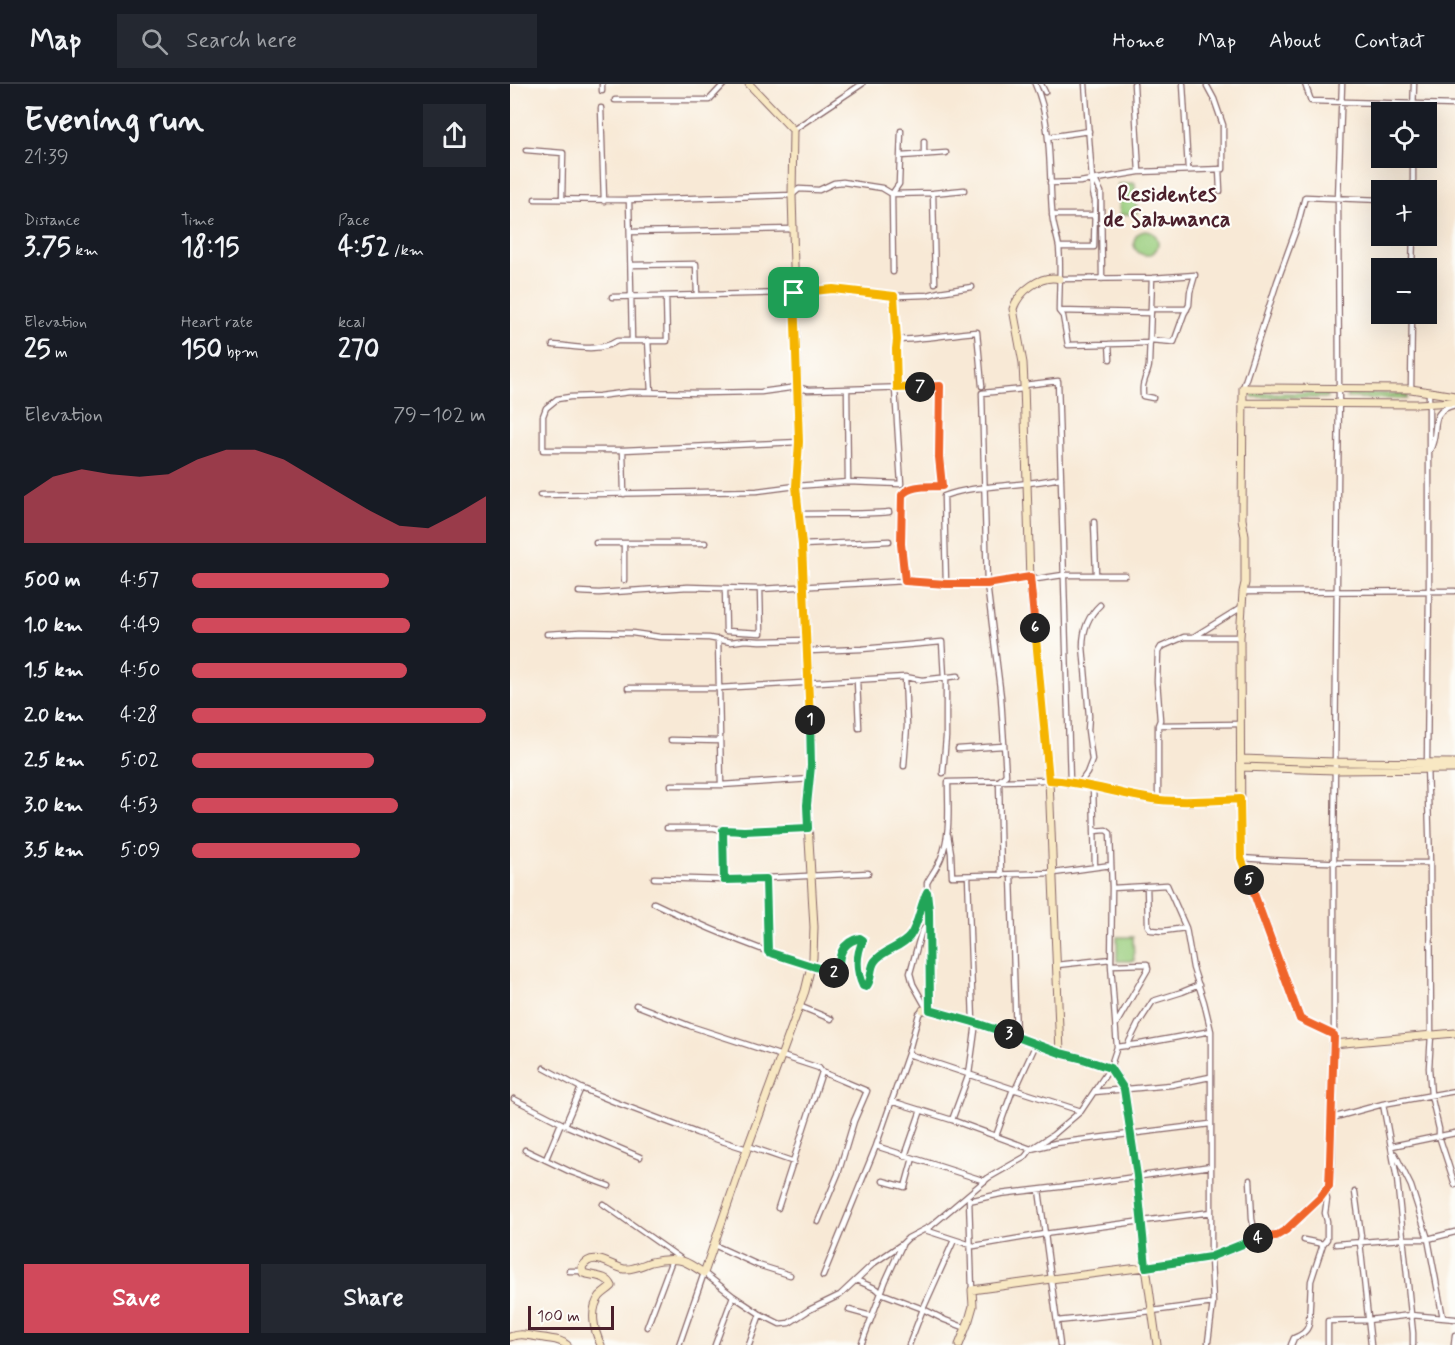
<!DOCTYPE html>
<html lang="en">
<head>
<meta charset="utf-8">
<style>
  :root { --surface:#171b24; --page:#242831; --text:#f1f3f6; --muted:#9ea1a6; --line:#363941; --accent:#d1495b }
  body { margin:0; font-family:Mynerve,sans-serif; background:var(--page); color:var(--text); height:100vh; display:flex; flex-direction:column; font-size:22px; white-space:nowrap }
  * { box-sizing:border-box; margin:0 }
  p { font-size:20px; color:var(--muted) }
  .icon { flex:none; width:33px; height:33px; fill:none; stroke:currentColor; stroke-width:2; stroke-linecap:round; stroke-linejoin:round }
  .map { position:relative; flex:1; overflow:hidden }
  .drawer { display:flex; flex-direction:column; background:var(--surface); width:510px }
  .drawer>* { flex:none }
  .tools { position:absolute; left:861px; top:18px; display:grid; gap:12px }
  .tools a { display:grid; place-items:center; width:66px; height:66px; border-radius:0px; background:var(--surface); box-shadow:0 6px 24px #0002; font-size:30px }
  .scale { position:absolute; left:18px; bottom:15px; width:86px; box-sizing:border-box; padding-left:6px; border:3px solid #4a1f2b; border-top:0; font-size:16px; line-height:21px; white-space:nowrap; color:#4a1f2b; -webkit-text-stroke:4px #fdfcf7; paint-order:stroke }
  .pin { position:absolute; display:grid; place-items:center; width:51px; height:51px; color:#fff; margin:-26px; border-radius:12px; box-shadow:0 3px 9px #0006 }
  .km { position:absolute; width:30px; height:30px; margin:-15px; border-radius:50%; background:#222; color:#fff; font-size:16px; line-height:30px; text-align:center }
  .round { display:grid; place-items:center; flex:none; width:63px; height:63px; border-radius:0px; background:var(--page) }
  .summary { display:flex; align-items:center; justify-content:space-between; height:102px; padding:0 24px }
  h1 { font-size:33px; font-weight:800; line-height:45px }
  .stats { display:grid; grid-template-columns:repeat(3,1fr); gap:9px; height:102px; padding:6px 24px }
  .stats div { display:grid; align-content:center }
  .stats b { font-size:26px; font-weight:800 }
  .stats small { font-size:16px; font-weight:400 }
  .stats p { font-size:16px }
  .chart { height:168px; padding:12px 24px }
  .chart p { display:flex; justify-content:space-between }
  .chart svg { width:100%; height:108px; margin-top:6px; fill:var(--accent); opacity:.7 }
  .button { display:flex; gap:12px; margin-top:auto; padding:12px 24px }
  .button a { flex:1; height:69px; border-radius:0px; background:var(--accent); color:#fff; font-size:24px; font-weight:800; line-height:69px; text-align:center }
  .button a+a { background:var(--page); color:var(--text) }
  ul { padding:0 24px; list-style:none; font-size:20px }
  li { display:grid; grid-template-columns:96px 72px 1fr; align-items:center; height:45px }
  li i { height:15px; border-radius:8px; background:var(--accent) }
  header { display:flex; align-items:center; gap:36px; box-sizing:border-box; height:84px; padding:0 30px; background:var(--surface); border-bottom:2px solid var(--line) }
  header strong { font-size:28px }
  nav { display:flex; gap:33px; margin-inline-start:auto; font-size:21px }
  .search { width:420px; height:54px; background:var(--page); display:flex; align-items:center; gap:15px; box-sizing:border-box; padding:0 21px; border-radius:0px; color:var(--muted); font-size:22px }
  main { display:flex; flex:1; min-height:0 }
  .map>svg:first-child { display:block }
  .grass { fill:url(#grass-tufts); stroke:#727654; stroke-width:1.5 }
  .pitch { fill:#9ace7e; stroke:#727654; stroke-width:1.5 }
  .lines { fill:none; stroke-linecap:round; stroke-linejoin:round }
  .street-casing { stroke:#876667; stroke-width:7 }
  .secondary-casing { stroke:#876667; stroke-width:9 }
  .street { stroke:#fff; stroke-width:4.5 }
  .secondary { stroke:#f8e8c3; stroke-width:7 }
  .split-1-casing { stroke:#fff; stroke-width:12 }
  .split-2-casing { stroke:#fff; stroke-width:12 }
  .split-3-casing { stroke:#fff; stroke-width:12 }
  .split-4-casing { stroke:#fff; stroke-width:12 }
  .split-5-casing { stroke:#fff; stroke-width:12 }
  .split-6-casing { stroke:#fff; stroke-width:12 }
  .split-7-casing { stroke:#fff; stroke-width:12 }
  .split-8-casing { stroke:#fff; stroke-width:12 }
  .split-1 { stroke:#f5b400; stroke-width:8 }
  .split-2 { stroke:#22a559; stroke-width:8 }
  .split-3 { stroke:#22a559; stroke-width:8 }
  .split-4 { stroke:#22a559; stroke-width:8 }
  .split-5 { stroke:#f0652b; stroke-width:8 }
  .split-6 { stroke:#f5b400; stroke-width:8 }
  .split-7 { stroke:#f0652b; stroke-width:8 }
  .split-8 { stroke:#f5b400; stroke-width:8 }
  .labels { text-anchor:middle; stroke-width:4.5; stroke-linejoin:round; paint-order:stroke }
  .neighbourhood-label { font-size:22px; font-weight:bold; fill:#4a1f2b; stroke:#fdfcf7 }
</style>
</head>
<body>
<header>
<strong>Map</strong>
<div class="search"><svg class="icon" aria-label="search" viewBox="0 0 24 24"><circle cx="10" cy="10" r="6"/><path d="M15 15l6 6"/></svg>Search here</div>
<nav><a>Home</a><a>Map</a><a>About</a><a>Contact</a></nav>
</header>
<main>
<section class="drawer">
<div class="summary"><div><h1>Evening run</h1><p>21:39</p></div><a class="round"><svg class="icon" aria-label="share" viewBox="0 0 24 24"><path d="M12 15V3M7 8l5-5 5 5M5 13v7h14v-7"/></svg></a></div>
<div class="stats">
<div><p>Distance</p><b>3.75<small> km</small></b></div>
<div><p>Time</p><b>18:15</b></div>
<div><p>Pace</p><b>4:52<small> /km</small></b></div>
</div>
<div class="stats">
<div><p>Elevation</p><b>25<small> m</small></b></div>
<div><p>Heart rate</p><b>150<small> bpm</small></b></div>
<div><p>kcal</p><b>270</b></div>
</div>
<div class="chart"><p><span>Elevation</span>79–102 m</p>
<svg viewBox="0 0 160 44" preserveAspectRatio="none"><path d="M0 44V25L10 17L20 14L30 16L40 17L50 16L60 10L70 6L80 6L90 10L100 17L110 24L120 31L130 37L140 38L150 32L160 25V44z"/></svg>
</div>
<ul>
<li><b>500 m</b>4:57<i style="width:67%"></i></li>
<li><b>1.0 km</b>4:49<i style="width:74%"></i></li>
<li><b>1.5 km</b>4:50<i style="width:73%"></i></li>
<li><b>2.0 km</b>4:28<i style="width:100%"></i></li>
<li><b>2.5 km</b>5:02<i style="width:62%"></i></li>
<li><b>3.0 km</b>4:53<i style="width:70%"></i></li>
<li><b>3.5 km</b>5:09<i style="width:57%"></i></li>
</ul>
<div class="button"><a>Save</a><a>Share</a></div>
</section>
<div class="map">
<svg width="945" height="1261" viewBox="0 0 945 1261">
  <defs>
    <pattern id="grass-tufts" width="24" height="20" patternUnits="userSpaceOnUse" patternTransform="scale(1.5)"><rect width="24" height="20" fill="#9ace7e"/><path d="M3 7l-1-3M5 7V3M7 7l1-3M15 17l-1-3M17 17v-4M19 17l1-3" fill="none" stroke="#86b06d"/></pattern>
  </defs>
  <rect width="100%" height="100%" fill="#fdfcf7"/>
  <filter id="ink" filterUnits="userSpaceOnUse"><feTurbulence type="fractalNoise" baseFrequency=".0167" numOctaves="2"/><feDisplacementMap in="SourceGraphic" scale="12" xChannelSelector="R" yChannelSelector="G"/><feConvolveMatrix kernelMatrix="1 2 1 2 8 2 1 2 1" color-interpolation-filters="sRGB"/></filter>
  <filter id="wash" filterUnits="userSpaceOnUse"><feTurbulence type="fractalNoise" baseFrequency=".008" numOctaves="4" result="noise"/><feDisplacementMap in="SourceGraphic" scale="24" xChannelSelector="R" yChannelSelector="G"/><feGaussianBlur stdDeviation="1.35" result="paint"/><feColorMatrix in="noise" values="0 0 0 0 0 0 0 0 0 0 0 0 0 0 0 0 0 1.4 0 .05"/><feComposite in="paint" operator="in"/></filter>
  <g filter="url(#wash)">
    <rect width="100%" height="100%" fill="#f8e9d6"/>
    <path class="grass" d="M742 309H817V314L742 313Z
      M837 309 897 310V315L837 314Z"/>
    <path class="pitch" d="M625 99 627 129 610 131 608 100Z
      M624 159a12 12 0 1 1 24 0a12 12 0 1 1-24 0Z
      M607 853H623L624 877H607Z"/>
  </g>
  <g filter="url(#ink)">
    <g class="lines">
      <g class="street-casing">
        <path id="street" d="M92 0V7
          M525 0C542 37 539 87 542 127 542 139 547 151 549 163 551 184 549 206 549 227L553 232 558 261 640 259
          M531 0 535 8
          M575 0 582 95 586 98 591 108 592 195
          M624 0 629 88
          M673 0 678 85
          M795 0 801 17 945 21
          M105 16H199L214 0
          M91 24 94 117
          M903 28 904 0
          M283 46 352 0
          M538 53 579 47
          M16 66 53 69 52 115
          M414 70V57
          M391 72 436 69
          M903 74V106
          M709 85 710 107
          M540 99 570 98 629 88 713 85V41L704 15 697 2
          M423 109 425 199
          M25 115 119 116 282 111 289 105 309 106 324 99 333 98 372 104 382 110 423 109 454 106
          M119 116 122 256
          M542 131H584
          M120 148 283 145
          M549 163H584L585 117 583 109 582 95
          M121 181 186 180 187 211
          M902 184 903 152
          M383 188 382 110 389 100 391 47
          M642 194C641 223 640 252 639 280 639 287 635 292 634 298 632 302 633 308 633 312L643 314
          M550 195 642 194 685 191 680 208 679 221 674 230 664 258 640 256
          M384 212 387 256 386 265 387 304
          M102 213 284 209 323 205 375 210 387 212 418 211 429 208 462 203
          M641 225H677
          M549 227 641 229
          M138 256 141 308
          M387 256C414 255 440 250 467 248L472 302
          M599 260 600 275
          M43 261C64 262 88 269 107 257H157L156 212
          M514 301 548 297 560 697
          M733 304 767 198 787 143 795 113 872 116
          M337 305 338 398
          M901 305 902 230
          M919 308V507L917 680 920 779 921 951 919 984 921 1011 929 1045V1052L945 1101
          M289 358 113 366H33V332L36 324 47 315 60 313 89 312 120 308 192 309 251 308 287 303 298 306 337 305 430 302 429 373 432 402C419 403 401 400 392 411L391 460 395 497
          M113 366 114 410
          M920 366C931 346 916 328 945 321
          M30 411 247 407 286 402 338 398 391 400 385 305
          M289 430C319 429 349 431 379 428
          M584 438 586 490
          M86 459H195
          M114 459V496
          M292 461 379 457
          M520 496 553 491H615
          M436 500 434 412C462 402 489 403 518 399 529 398 540 396 551 394
          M215 505 216 547 251 549 250 505
          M69 508 89 509 178 503 250 505 395 497 436 500H477L520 493
          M733 508 945 507
          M37 550 71 548 122 549 150 553 199 554 221 558 235 556 250 557 297 556
          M685 552 732 523
          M208 555 211 701
          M298 567 352 565 432 558 434 593
          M347 596 349 644
          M118 604H208L395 593 412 596 448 592
          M648 641 730 640
          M161 656 210 657
          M448 665 493 662
          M394 682 397 642 395 593
          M433 689 436 653V594
          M570 699 577 689 582 676 578 646 579 632 573 562C573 545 578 532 590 521
          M161 701H211L301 695
          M583 701 585 783
          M648 716V641L650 636 647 597 648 568 651 563 674 553H730
          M157 744H204L213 746 234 747 298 744
          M213 746 214 796
          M438 751 441 769 442 792 544 789 601 781
          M731 774C794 779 857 779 920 779
          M491 791 489 697 496 691 491 613 477 500 472 309 514 305
          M501 791 506 953
          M458 792 463 938
          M144 794 214 796 358 789
          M256 795 258 868
          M637 802 638 842 641 846 653 847 676 844
          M602 804 657 801 676 844 683 884 694 918 701 947V1173L703 1219 698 1258
          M144 819C181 837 218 853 256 867 279 876 304 883 328 891L330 889C327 872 332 858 350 854L353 857C346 871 346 888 353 902L356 903C363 896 359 885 365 877 374 865 391 864 400 852 409 839 410 822 417 808
          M547 881 601 875
          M601 881 637 880 638 885 606 940
          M126 921 180 942 309 984 312 988 357 1007 344 1037 328 1090 308 1138
          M289 922 321 935
          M417 925 403 900 400 889 411 849 419 837
          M420 926 417 799C421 791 427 784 431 774 441 750 438 724 438 698L539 696
          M824 951V774L829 304 828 115 832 0
          M617 962 628 940 643 917 672 908 689 901
          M607 963 630 960 701 947
          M398 970 503 1005 571 1027
          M34 984 71 1004 105 1018 187 1049 237 1065
          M505 1006 526 960
          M584 1008 661 1001 700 993
          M4 1015 55 1041 130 1073
          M381 1017 442 1036 521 1065 546 1059 700 1040
          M873 1020 887 1095 903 1249V1261
          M822 1034 873 1020 945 1007
          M442 1036 459 990 466 939
          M55 1041 71 1004
          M486 1052 503 1005
          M238 1062 284 1078
          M366 1062 475 1097
          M882 1062 945 1049
          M15 1066 61 1088 99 1102
          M885 1070 901 1102 918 1155 933 1234
          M395 1072 411 1026
          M36 1075 51 1039
          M740 1096 742 1135 746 1154
          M373 1097 395 1103 403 1074
          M529 1106 550 1261
          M845 1108 851 1152 850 1158 861 1261
          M459 1115 462 1206
          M459 1117 490 1110 583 1099 701 1082
          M93 1120 170 1174
          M268 1124 312 988
          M415 1146 464 1162 534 1150 701 1128
          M794 1156 813 1160
          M826 1160 892 1155H918L945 1148
          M204 1161 248 1181 280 1191
          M59 1187H73
          M313 1192 366 1062 398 970 409 930 413 926
          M346 1196 367 1205 371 1209 413 1225 435 1236 456 1244
          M339 1226 361 1232
          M547 1237 642 1227 703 1219
          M137 1243 162 1176
          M169 1261 194 1189 223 1212 250 1230 270 1240 279 1239 299 1226 330 1211 364 1179 392 1160 398 1154 421 1142 478 1094 515 1073 521 1065 543 1051 571 1027 600 984 607 963 601 881 602 804 600 749 596 746 584 747
          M205 1261 223 1212
          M239 1261 250 1230
          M351 1261 376 1196 392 1161
          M399 1261 413 1225 444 1156
          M781 1261 784 1254C791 1251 797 1248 799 1240L801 1197 813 1160 817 1155V1137L815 1129 817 1115 814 1108
          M818 1261V1237L858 1236 901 1231 945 1235
          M944 1261 945 1251"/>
      </g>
      <g class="secondary-casing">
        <path id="secondary" d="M732 319 907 320 945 318
          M731 675 826 678 945 679
          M731 683 826 686 945 685
          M539 696C577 698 613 712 650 716 677 719 704 716 730 715
          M413 926H422L463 938 550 969 571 974 600 984 606 992 614 1005 621 1049 627 1092 636 1183 647 1261
          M824 951 790 935 731 774 730 553 733 508 735 499V452L732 435 733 304 901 305 945 312
          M550 969 539 696 520 496 514 301 513 279 503 225C509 207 531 190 550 195
          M0 1253C12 1248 22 1253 34 1254 44 1256 49 1255 57 1261
          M91 1261C84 1247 79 1226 90 1212 94 1208 98 1206 102 1202 96 1190 84 1193 73 1189L72 1183C83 1166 100 1182 114 1185 124 1186 132 1181 141 1178 149 1176 161 1175 169 1176 177 1177 187 1185 194 1189L237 1065 295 907 303 874 304 843 297 721 301 683 299 599 292 461 286 402 289 358 282 111 283 46 239 0
          M449 1261 459 1236 463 1222 462 1206 541 1195 636 1183 701 1173 724 1164 738 1157 752 1152H766L776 1146 810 1114 819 1102 821 1078 823 960 945 949"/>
      </g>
      <use href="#street" class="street"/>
      <use href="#secondary" class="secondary"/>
    </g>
  </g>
  <g class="lines" filter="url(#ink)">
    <g class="split-1-casing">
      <path id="split-1" d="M284 209 289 358 286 402 292 461 300 636"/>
    </g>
    <g class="split-2-casing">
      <path id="split-2" d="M300 636 301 682 297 721 298 744 234 747 213 746 214 796 256 795 258 868 324 889"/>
    </g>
    <g class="split-3-casing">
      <path id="split-3" d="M324 889 328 891 330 889C327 872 332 858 350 854L353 856C346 871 346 887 353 902L356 903C363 896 359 885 365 877 374 865 391 864 400 852 409 839 410 822 417 808L419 826 420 926 463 938 499 950"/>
    </g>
    <g class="split-4-casing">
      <path id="split-4" d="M499 950 550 969 570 974 600 984 614 1005 627 1092 636 1183 700 1173 748 1154"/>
    </g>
    <g class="split-5-casing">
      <path id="split-5" d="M739 796 790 935 824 951 820 1078 819 1102 810 1114 776 1146 766 1152 748 1154"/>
    </g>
    <g class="split-6-casing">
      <path id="split-6" d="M525 544 539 696C577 698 613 712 650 716 677 719 704 716 730 715L731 774 739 796"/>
    </g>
    <g class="split-7-casing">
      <path id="split-7" d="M410 303 430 302 429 373 432 402C419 403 401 400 392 411L391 460 395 497 436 500H477L520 493 525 544"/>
    </g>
    <g class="split-8-casing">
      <path id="split-8" d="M284 209 323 205 384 212 387 256 386 265 387 304 410 303"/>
    </g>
    <use href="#split-1" class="split-1"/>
    <use href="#split-2" class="split-2"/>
    <use href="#split-3" class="split-3"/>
    <use href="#split-4" class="split-4"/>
    <use href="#split-5" class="split-5"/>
    <use href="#split-6" class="split-6"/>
    <use href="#split-7" class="split-7"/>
    <use href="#split-8" class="split-8"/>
  </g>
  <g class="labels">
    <g class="neighbourhood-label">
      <text x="657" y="117">Residentes<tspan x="657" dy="25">de Salamanca</tspan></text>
    </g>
  </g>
</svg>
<div class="tools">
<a><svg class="icon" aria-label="locate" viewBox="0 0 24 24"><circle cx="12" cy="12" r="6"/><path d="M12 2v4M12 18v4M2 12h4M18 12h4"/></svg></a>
<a>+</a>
<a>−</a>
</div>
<div class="scale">100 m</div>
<div class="pin" style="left:284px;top:209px;background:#1e9e55"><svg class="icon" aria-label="arrive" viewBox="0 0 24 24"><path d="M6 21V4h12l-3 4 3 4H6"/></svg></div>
<b class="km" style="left:300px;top:636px">1</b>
<b class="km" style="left:324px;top:889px">2</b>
<b class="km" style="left:499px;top:950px">3</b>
<b class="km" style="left:748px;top:1154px">4</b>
<b class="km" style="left:739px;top:796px">5</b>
<b class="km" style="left:525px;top:544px">6</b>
<b class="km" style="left:410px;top:303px">7</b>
</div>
</main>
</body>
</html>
